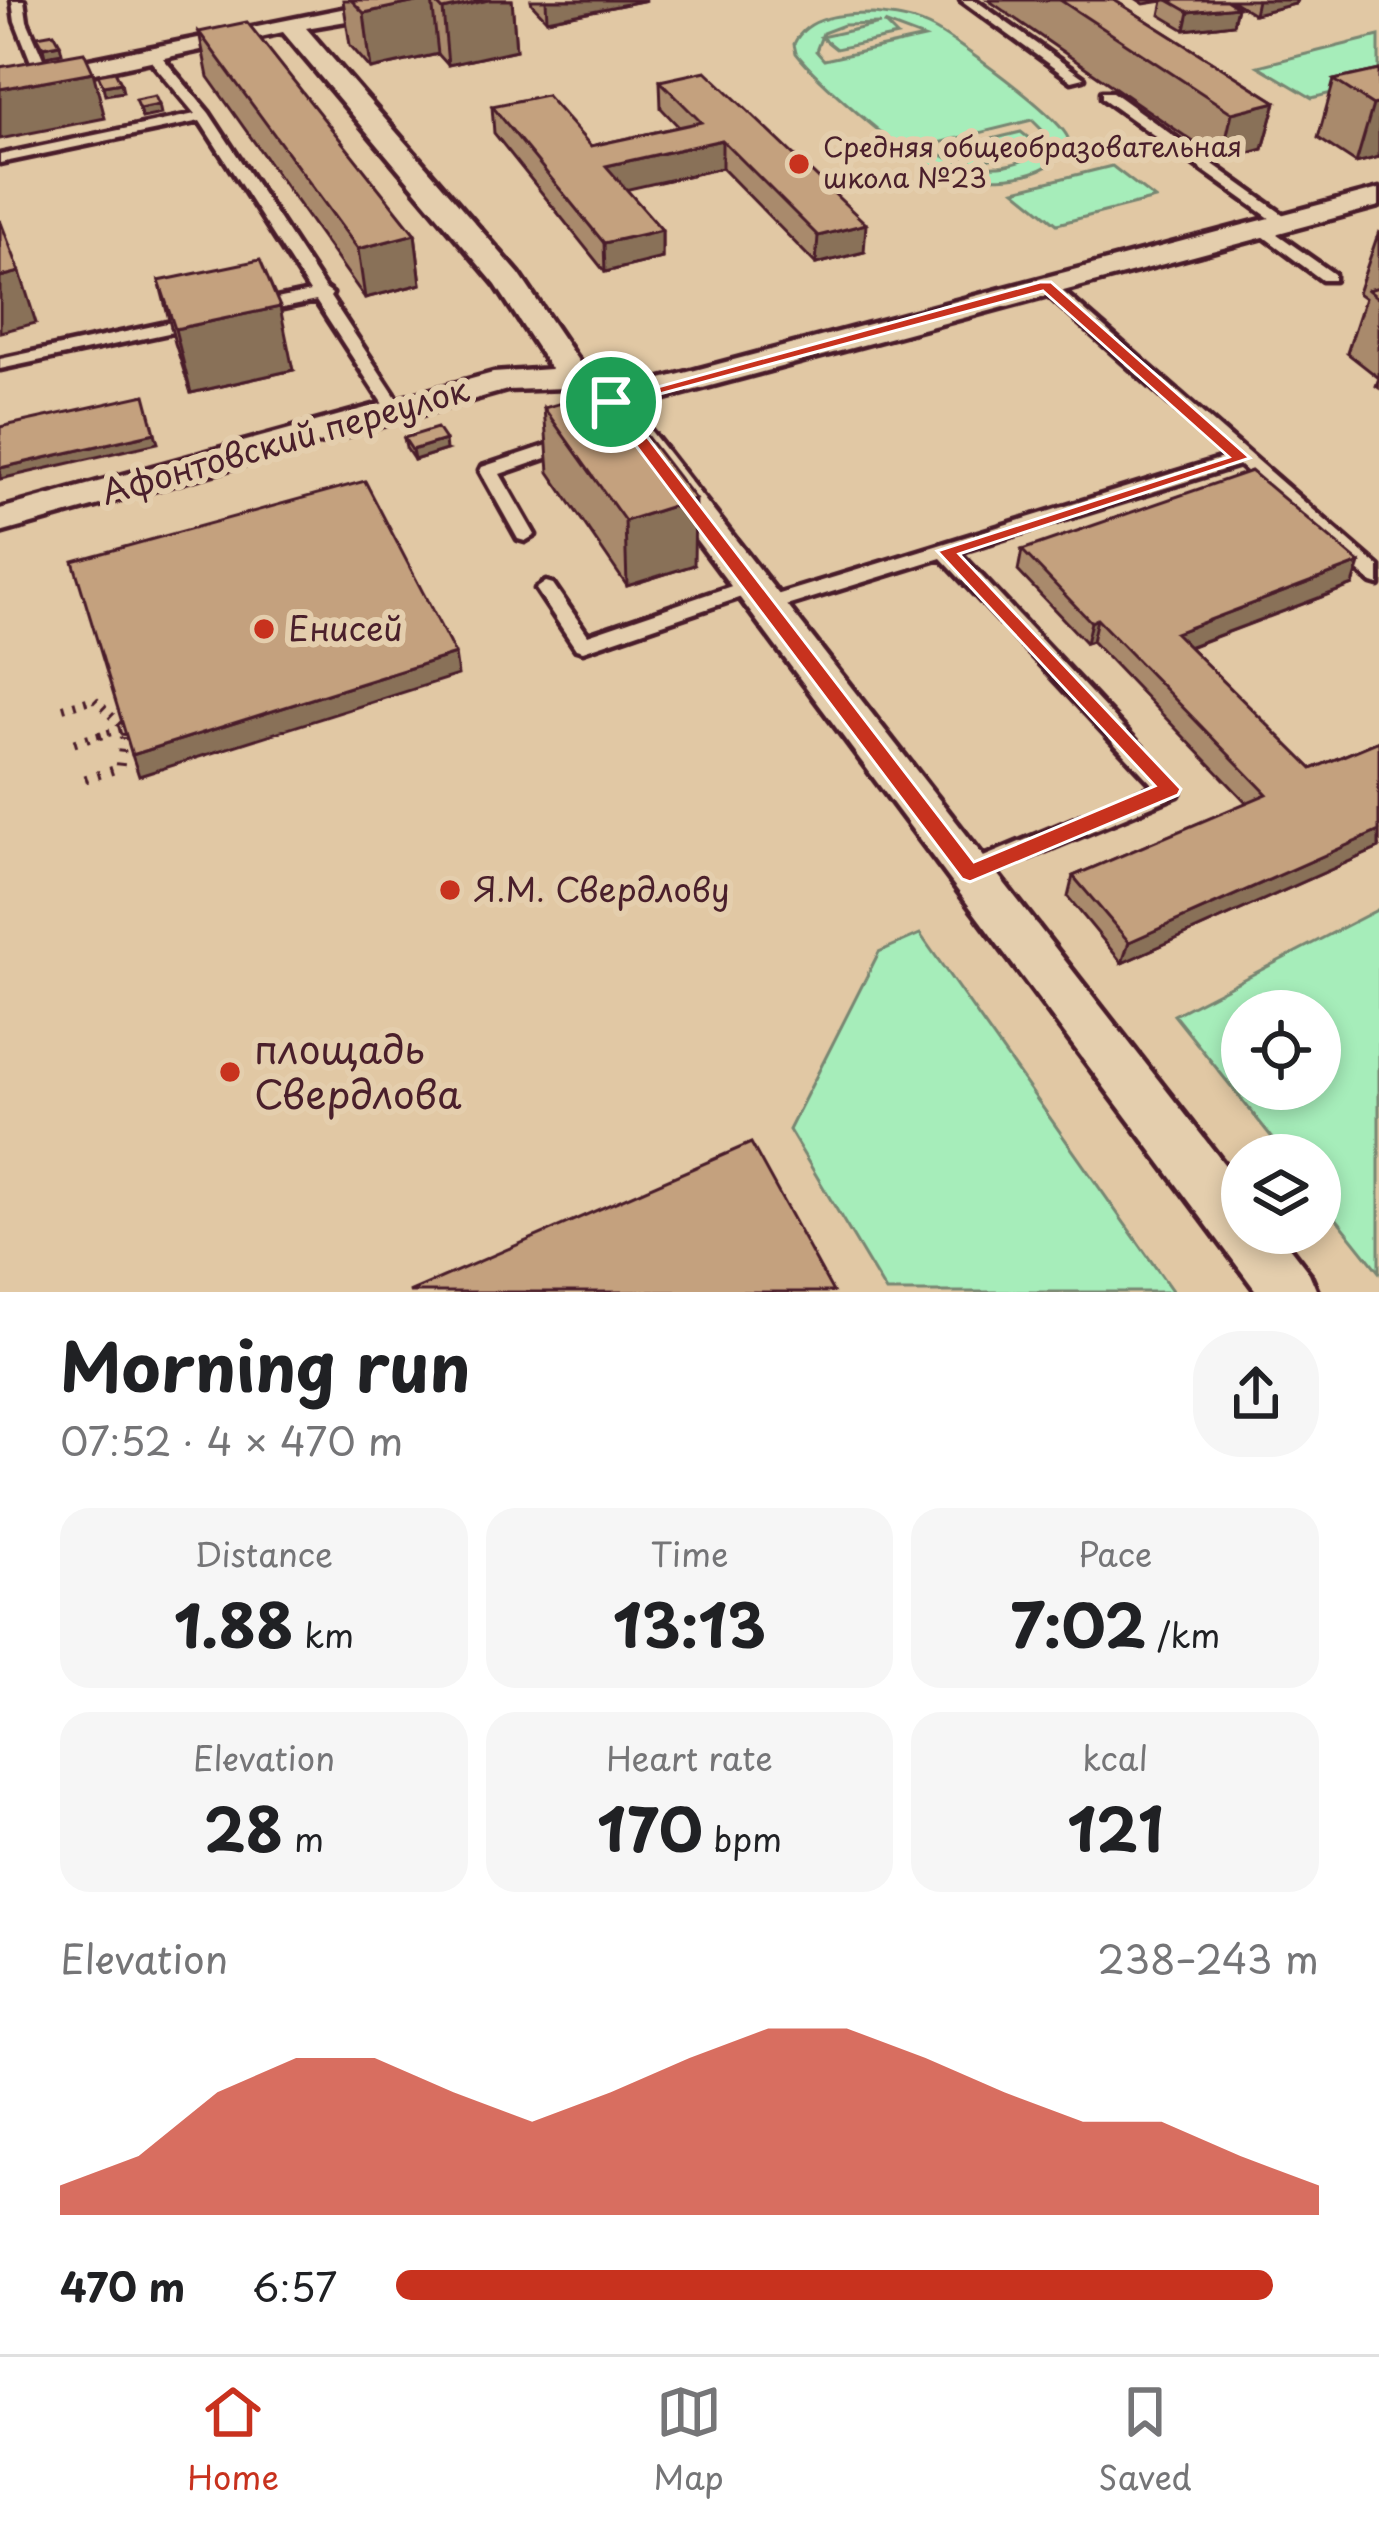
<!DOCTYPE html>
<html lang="en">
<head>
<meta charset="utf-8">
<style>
  :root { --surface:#fff; --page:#f6f6f6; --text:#202124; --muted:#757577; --line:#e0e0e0; --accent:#c8321e }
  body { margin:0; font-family:"Playpen Sans",sans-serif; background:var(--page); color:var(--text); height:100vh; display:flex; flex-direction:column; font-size:45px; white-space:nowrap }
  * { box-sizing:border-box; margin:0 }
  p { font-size:39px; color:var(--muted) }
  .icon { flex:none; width:66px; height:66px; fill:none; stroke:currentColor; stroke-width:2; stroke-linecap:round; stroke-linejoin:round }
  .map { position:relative; height:1292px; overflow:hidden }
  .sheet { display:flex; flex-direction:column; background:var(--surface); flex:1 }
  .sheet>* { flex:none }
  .tools { position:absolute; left:1221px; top:990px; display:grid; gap:24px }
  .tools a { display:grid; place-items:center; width:120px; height:120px; border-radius:50%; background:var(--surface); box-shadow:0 6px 18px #0003; font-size:60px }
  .pin { position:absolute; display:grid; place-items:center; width:102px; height:102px; color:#fff; margin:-51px; border:6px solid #fff; border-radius:50%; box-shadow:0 3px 12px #0007 }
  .round { display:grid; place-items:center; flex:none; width:126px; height:126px; border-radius:48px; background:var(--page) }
  .overview { display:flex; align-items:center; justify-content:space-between; height:204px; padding:0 60px }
  h1 { font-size:66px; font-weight:700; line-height:90px }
  .figures { display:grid; grid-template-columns:repeat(3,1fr); gap:18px; height:204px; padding:12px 60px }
  .figures div { display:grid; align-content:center; border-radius:30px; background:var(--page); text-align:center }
  .figures b { font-size:60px; font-weight:700 }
  .figures small { font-size:33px; font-weight:400 }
  .figures p { font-size:33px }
  .chart { height:336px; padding:24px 60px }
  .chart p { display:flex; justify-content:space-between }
  .chart svg { width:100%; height:216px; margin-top:12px; fill:var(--accent); opacity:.7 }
  ul { padding:0 60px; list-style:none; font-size:39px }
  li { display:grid; grid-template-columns:192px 144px 1fr; align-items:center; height:90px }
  li i { height:30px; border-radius:15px; background:var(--accent) }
  .menu { display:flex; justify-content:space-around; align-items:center; height:168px; border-top:3px solid var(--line); background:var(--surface); font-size:33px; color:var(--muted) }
  .menu a { display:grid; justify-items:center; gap:6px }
  .menu .current { color:var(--accent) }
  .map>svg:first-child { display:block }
  .green { fill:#a6edba; stroke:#788672; stroke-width:3; fill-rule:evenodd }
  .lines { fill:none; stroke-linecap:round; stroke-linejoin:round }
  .lane-casing { stroke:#4a1f2b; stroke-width:9 }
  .street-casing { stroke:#4a1f2b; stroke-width:9 }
  .path-far1 { stroke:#4a1f2b; stroke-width:8; stroke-dasharray:3 8; stroke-linecap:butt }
  .path { stroke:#4a1f2b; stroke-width:9; stroke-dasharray:3 10; stroke-linecap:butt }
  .lane { fill:#e4cead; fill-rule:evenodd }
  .street { fill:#e4cead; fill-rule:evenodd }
  .wall { fill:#a98a6c; stroke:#4a1f2b; stroke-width:3 }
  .shaded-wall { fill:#897158; stroke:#4a1f2b; stroke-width:3 }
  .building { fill:#c4a17e; stroke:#4a1f2b; stroke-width:3 }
  .route { fill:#c8321e; stroke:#fff; stroke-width:3; fill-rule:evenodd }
  .poi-dot { fill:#c8321e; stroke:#e4cead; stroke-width:4.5 }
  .labels { text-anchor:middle; stroke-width:12; stroke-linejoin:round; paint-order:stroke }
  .far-poi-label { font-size:27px; fill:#4a1f2b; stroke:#e4cead; text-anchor:start }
  .street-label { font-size:33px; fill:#4a1f2b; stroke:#e4cead }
  .poi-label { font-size:33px; fill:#4a1f2b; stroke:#e4cead; text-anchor:start }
  .near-poi-label { font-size:39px; fill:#4a1f2b; stroke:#e4cead; text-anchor:start }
</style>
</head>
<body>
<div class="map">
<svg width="1379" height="1292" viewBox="0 0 1379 1292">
  <rect width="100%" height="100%" fill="#e1c8a4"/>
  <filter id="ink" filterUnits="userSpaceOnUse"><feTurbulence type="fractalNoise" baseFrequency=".00833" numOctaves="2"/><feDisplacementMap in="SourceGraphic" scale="24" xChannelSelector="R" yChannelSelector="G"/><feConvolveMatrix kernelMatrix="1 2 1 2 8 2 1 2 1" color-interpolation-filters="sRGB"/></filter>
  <g filter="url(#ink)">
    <path class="green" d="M873 14C892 16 911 18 928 26 954 38 1059 116 1068 138L1067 149C1037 188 965 182 925 163 895 148 817 80 796 53L794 44C807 15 845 14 873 14ZM884 23 924 38 824 60 816 51 823 33 844 25 880 24 821 37 836 49 897 36ZM1032 120 1042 130 1044 145C1017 178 956 168 926 146Z
      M1379 36V81L1312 98 1258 66Z
      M1021 132 1040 147 973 163 955 148Z
      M1112 166 1155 199 1057 224 1015 190Z
      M1379 909V1272L1320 1198V1155H1286L1174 1015ZM1242 1011H1320V1089H1242Z
      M920 934 1173 1292H886L789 1130 879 952Z"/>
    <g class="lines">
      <g class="lane-casing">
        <path id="lane" d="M12 0H24L27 21 51 77 49 80 37 77 15 21Z
          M961 0H975L1084 78 1072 81Z
          M152 50 157 51 209 113 325 289 332 294 330 297 405 411 402 415H390L316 301 254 314 246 309 248 305 310 292 200 121 0 163V155L195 114 145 54Z
          M1102 92H1112L1288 218V224H1278L1102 98Z
          M1260 222 1334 274V280H1322L1255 230 1252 227Z
          M1046 280 1052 282 1379 567V585L1372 583 1239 465 959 552 1181 789 1178 795 970 882 962 880 958 873 962 866 1154 786 941 558 767 612 757 605 760 600 1229 456 1040 288V282Z
          M195 317 201 318V326L0 369V359Z
          M572 437 578 439 581 443 578 447 500 474 535 535 525 541 518 539 480 471 482 467Z
          M752 579 759 581 762 586 759 591 583 651 576 649 536 589 546 582 553 584 588 635Z"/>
      </g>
      <g class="street-casing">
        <path id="street" d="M386 0H439L427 7 306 28 519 274 585 371 616 391 1379 189V206L632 407 1242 1187V1233H1278L1309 1273 1317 1292H1257L599 409 566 388 507 390 0 533V509L493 373 551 369 496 285 283 32 0 94V78Z"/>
      </g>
      <path class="path-far1" d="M63 708 94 699 125 729
        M97 736 124 729
        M124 736 125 729"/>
      <path class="path" d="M74 743 108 733
        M85 779 120 768 124 733"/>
      <use href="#lane" class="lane"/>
      <use href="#street" class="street"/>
    </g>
    <path class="wall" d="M343 0H512L516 50 448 65 438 54 371 69 350 45Z
      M531 0H647L547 20 532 4Z
      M988 0H1114L1276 102 1263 149 1221 161Z
      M1138 0H1297L1295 4 1254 14 1234 2 1231 3 1237 7 1233 24 1185 30 1160 15 1163 1 1144 4Z
      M199 32 415 234 421 284 365 298 208 77Z
      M1379 70V157L1356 163 1318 138 1334 80Z
      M660 81 864 252 816 264 722 168 626 189 662 230V258L605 272 494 133 492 106 591 146 679 127 661 108Z
      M1379 231V388L1376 386 1379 378 1347 353 1365 298 1358 293Z
      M159 281 293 370 191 393 175 343Z
      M544 408 694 565 627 586 549 472Z
      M404 438 446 450 414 460 406 448Z
      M1022 550 1353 585 1189 647 1312 769 1379 741V848L1122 963 1068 897 1073 876 1247 803 1092 641 1086 643 1018 571Z"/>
    <path class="shaded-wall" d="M425 0H432L438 54 371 69 364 13Z
      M488 0H512L516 50 448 65 443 10Z
      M546 0H647L547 20Z
      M1257 0H1297L1295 4 1254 14Z
      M1237 7 1233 24 1185 30 1189 12Z
      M60 44 62 53 45 56 43 47Z
      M93 72 105 118 0 139V89Z
      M121 83 123 92 105 95 103 86Z
      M1276 102 1263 149 1221 161 1232 113Z
      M1379 103V157L1356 163 1373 105Z
      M159 105 161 114 142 118 139 109Z
      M722 140V168L607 194 606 166Z
      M866 224 864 252 816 264 818 236Z
      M662 230V258L605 272 604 243Z
      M415 234 421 284 365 298 358 249Z
      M20 272 36 323 0 332V277Z
      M280 307 293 370 191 393 175 329Z
      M155 433 158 443 0 479V468Z
      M445 440 446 450 414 460 412 450Z
      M695 499 694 565 627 586 625 521Z
      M1360 563 1353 585 1169 654 1175 633Z
      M1097 619 1092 641 1086 643 1091 622Z
      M455 654 458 675 139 776 132 755Z
      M1379 831V848L1122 963 1129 942Z"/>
    <path class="building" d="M351 0H425L364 13Z
      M433 0H488L443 10Z
      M1060 0H1114L1276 102 1232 113Z
      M1168 0H1226L1237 7 1189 12Z
      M247 22 415 234 358 249 199 32Z
      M54 33 60 44 43 47 37 36Z
      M84 52 93 72 0 89V67Z
      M1379 70V103L1373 105 1334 80Z
      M115 71 121 83 103 86 98 74Z
      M706 71 866 224 818 236 722 140 606 166 662 230 604 243 492 106 546 95 591 146 701 122 660 81Z
      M155 96 159 105 139 109 135 100Z
      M0 220 20 272 0 277Z
      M260 260 280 307 175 329 159 281Z
      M1379 287V299L1368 290Z
      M610 389 695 499 625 521 544 408Z
      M145 395 155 433 0 468V427Z
      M437 428 445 440 412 450 404 438Z
      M1251 471 1360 563 1175 633 1312 769 1379 741V831L1129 942 1073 876 1267 794 1097 619 1091 622 1022 550Z
      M365 481 455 654 132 755 73 561Z
      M751 1143 833 1292H409Z"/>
  </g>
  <path class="route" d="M1040 282H1051L1250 458 959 554 1181 789 1178 795 970 882 962 879 603 402ZM1043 291 1229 457 937 551 1155 786 974 862 622 404Z"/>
  <g class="poi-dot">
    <circle cx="799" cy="164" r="12"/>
    <circle cx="264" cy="629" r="12"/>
    <circle cx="450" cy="890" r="12"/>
    <circle cx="230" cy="1072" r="12"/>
  </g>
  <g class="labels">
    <g class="far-poi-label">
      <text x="823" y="157">Средняя общеобразовательная<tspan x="823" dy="31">школа №23</tspan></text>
    </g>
    <g class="street-label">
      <text transform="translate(285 441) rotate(-16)" y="12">Афонтовский переулок</text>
    </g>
    <g class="poi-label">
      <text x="288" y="641">Енисей</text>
      <text x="474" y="902">Я.М. Свердлову</text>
    </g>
    <g class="near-poi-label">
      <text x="254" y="1064">площадь<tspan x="254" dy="45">Свердлова</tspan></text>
    </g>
  </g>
</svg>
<div class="tools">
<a><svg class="icon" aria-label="locate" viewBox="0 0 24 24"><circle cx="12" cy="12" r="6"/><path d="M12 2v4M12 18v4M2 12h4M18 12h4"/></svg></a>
<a><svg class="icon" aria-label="layers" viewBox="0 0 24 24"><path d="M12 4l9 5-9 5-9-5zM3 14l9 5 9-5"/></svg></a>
</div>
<div class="pin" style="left:611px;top:402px;background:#1e9e55"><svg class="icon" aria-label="arrive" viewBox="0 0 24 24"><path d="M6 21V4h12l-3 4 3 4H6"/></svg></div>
</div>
<section class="sheet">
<div class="overview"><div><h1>Morning run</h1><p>07:52 · 4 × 470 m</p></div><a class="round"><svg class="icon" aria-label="share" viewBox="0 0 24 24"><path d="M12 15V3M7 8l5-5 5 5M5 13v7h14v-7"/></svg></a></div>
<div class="figures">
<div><p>Distance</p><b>1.88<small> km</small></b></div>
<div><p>Time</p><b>13:13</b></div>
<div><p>Pace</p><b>7:02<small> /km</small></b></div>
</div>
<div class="figures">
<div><p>Elevation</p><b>28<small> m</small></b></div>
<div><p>Heart rate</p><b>170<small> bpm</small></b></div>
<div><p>kcal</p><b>121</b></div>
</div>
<div class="chart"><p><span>Elevation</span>238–243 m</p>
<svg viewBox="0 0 160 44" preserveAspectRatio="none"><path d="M0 44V38L10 32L20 19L30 12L40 12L50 19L60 25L70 19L80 12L90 6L100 6L110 12L120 19L130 25L140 25L150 32L160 38V44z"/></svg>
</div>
<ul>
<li><b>470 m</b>6:57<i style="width:95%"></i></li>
</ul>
</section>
<nav class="menu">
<a class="current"><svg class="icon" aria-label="home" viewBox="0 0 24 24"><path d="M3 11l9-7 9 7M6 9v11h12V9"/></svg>Home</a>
<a><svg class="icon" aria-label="map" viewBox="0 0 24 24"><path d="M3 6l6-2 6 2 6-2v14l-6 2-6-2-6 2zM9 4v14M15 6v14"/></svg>Map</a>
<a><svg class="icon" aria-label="saved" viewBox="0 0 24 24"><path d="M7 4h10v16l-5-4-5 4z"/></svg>Saved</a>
</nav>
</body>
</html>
